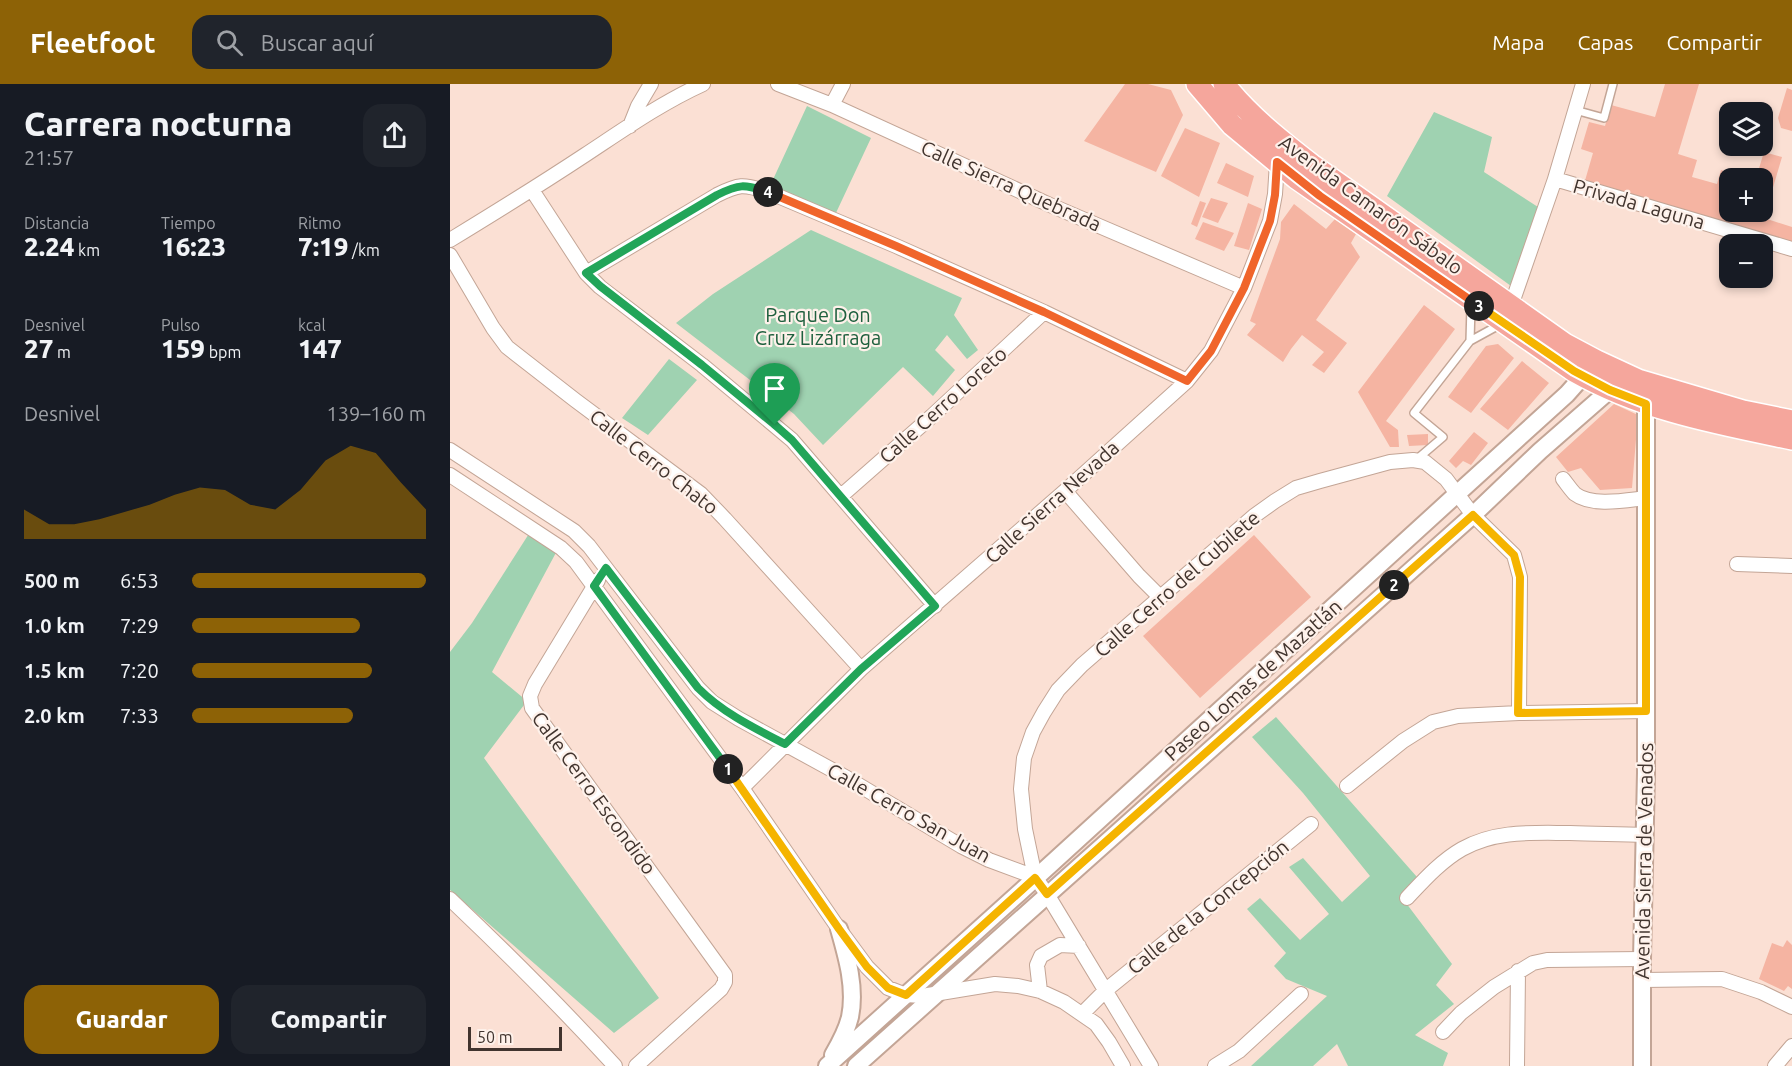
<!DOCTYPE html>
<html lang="es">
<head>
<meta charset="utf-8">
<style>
  :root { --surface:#171b24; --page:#20242c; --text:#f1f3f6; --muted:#9ea1a6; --accent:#8d6206 }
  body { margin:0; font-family:Ubuntu,sans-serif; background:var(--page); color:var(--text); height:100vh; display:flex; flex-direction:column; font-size:22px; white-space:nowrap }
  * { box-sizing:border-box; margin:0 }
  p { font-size:20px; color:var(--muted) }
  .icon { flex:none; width:33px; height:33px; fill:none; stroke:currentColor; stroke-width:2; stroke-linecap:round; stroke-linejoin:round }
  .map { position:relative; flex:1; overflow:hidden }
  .panel { display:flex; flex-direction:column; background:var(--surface); width:450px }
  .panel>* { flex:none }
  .controls { position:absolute; left:1269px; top:18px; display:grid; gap:12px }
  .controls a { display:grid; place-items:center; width:54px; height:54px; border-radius:12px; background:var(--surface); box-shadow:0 3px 9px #0003; font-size:30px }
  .scale { position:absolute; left:18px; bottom:15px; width:94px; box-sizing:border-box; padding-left:6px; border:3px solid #41342e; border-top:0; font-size:16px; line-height:21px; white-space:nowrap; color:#41342e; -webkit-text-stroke:4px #fef1ea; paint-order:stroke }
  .pin { position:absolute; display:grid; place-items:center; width:51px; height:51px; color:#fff; margin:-62px -26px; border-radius:50% 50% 50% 0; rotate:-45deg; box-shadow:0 0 6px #0007 }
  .pin .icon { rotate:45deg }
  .km { position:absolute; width:30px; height:30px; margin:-15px; border-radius:50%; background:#222; color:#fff; font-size:16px; line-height:30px; text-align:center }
  .round { display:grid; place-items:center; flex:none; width:63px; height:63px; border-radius:18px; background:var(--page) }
  .head { display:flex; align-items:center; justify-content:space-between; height:102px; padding:0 24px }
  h1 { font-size:33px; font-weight:800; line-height:45px }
  .stats { display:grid; grid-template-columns:repeat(3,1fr); gap:9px; height:102px; padding:6px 24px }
  .stats div { display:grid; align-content:center }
  .stats b { font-size:26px; font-weight:800 }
  .stats small { font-size:16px; font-weight:400 }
  .stats p { font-size:16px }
  .chart { height:168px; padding:12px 24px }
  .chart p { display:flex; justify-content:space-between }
  .chart svg { width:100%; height:108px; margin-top:6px; fill:var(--accent); opacity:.7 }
  .primary-button { display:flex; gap:12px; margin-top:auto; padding:12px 24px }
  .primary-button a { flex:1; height:69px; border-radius:18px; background:var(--accent); color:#fff; font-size:24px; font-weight:800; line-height:69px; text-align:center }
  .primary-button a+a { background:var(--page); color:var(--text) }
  ul { padding:0 24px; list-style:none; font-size:20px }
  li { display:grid; grid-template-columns:96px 72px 1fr; align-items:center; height:45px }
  li i { height:15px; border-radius:8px; background:var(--accent) }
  header { display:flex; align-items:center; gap:36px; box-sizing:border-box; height:84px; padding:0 30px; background:var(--accent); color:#fff }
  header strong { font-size:28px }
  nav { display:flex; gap:33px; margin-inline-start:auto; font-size:21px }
  .search { width:420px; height:54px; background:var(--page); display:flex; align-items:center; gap:15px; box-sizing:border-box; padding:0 21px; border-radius:18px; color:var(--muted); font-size:22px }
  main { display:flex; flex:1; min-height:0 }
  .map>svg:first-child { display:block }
  .green { fill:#9fd2b1 }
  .building { fill:#f5b4a2 }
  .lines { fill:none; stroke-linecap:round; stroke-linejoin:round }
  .service-casing { stroke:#c3a596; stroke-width:10 }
  .minor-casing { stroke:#c3a596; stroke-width:16 }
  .tertiary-casing { stroke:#c3a596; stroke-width:20 }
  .primary-casing { stroke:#fff; stroke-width:24 }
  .service { stroke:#fff; stroke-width:7 }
  .minor { stroke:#fff; stroke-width:14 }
  .tertiary { stroke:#fff; stroke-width:16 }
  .primary { stroke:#f5a69c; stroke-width:21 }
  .split-1-casing { stroke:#fff; stroke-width:12 }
  .split-2-casing { stroke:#fff; stroke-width:12 }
  .split-3-casing { stroke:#fff; stroke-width:12 }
  .split-4-casing { stroke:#fff; stroke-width:12 }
  .split-5-casing { stroke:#fff; stroke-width:12 }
  .split-1 { stroke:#22a559; stroke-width:8 }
  .split-2 { stroke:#f5b400; stroke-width:8 }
  .split-3 { stroke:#f5b400; stroke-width:8 }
  .split-4 { stroke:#f0652b; stroke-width:8 }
  .split-5 { stroke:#22a559; stroke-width:8 }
  .labels { text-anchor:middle; stroke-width:4.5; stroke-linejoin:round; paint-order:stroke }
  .street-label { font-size:20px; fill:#41342e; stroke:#fef1ea }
  .park-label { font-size:20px; fill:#1f603e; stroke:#fef1ea }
</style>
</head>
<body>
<header>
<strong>Fleetfoot</strong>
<div class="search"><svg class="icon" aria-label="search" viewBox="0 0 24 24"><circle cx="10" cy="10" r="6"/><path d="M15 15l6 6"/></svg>Buscar aquí</div>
<nav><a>Mapa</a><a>Capas</a><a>Compartir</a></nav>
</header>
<main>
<section class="panel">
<div class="head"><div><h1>Carrera nocturna</h1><p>21:57</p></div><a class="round"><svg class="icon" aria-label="share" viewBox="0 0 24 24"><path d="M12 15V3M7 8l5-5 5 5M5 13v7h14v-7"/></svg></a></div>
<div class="stats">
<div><p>Distancia</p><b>2.24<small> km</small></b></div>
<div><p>Tiempo</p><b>16:23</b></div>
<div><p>Ritmo</p><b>7:19<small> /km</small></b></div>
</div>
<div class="stats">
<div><p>Desnivel</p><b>27<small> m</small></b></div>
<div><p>Pulso</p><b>159<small> bpm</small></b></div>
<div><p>kcal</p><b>147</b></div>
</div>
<div class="chart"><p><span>Desnivel</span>139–160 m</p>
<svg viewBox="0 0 160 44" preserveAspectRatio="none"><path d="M0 44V32L10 38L20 38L30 36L40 33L50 30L60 26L70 23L80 24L90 30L100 32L110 24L120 12L130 6L140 9L150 21L160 32V44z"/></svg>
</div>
<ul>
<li><b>500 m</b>6:53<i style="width:100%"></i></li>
<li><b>1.0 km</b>7:29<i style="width:72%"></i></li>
<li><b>1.5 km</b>7:20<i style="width:77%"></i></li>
<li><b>2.0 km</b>7:33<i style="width:69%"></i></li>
</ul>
<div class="primary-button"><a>Guardar</a><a>Compartir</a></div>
</section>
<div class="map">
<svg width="1342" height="982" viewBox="0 0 1342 982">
  <rect width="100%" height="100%" fill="#fbe0d4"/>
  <path class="green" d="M357 22 421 54 385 131 320 102Z
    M984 28 1042 53 1034 88 1088 123 1061 202 937 112Z
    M361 146 512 214 504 231 528 266 517 275 497 251 485 266 505 286 483 312 453 283 373 361 344 330 226 239 263 210Z
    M219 275 247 296 198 351 172 334Z
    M82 445 109 463 42 588 77 617 34 674 209 914 164 949 0 806V568L22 539Z
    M826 633 967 793 950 811 1002 880 986 901 1004 920 965 951 998 969 993 982H898L887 960 863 982H801L877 912 836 895 824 882 836 869 797 825 810 814 850 856 879 830 839 783 853 774 892 818 920 792 853 709 802 653Z"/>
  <path class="building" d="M675 0H698L721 6 733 31 706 88 634 57Z
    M1215 0H1249L1228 70 1247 76 1242 93 1267 100 1271 86 1299 94H1280V128H1312V94H1306L1314 68 1332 73 1314 134 1342 143V160L1134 100 1143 69 1131 65 1139 38 1155 42 1161 21 1205 33Z
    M1337 4 1342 6V47L1331 44 1328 34Z
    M735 44 770 59 749 113 711 92Z
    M776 79 804 92 798 113 767 99Z
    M761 114 778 119 768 139 752 133Z
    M750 117 756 119 747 143 741 140Z
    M798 119 812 125 799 166 784 162Z
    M844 120 876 145 885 135 906 150 901 159 910 173 866 236 897 259 874 289 862 281 874 268 852 251 841 265 833 278 797 251 806 240 800 237 830 155 831 138Z
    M753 138 784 149 774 167 745 155Z
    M974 221 1005 245 936 337 948 346 949 363H940L908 308Z
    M1048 260 1064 274 1021 329 998 313 1036 262Z
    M1072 277 1099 299 1058 346 1030 325Z
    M1164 320 1188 331 1182 404 1150 406 1131 384 1118 388 1106 373Z
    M1024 348 1038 359 1021 381 1013 377 1006 384 999 377Z
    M978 350V361L959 362 957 351Z
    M804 451 861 513 750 614 693 552Z
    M1337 856 1342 861V905L1338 902 1334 907 1309 895 1322 859 1333 863Z"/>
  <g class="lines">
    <g class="service-casing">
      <path id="service" d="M1125 26 1154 34 1163 0
        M1020 257 1021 222
        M966 376 993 353 964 329 1020 257 1051 240"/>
    </g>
    <g class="minor-casing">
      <path id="minor" d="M328 0 382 21 600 121 794 204
        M382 21 393 0
        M180 42 188 22 201 0
        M1105 95 1342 165
        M82 106 136 189 150 203 252 281 342 356 485 522
        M0 156C46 128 91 100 135 71 173 46 211 19 253 0
        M0 171 43 244 57 263 125 316 251 410 275 435 411 585
        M136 189 267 111C289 100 293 100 316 107L446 162 594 228 737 297
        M1061 222 1105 95 1133 0
        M0 366 124 447 139 462 248 604 262 618 289 635 397 694 511 762 539 776 585 793
        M0 391 111 464 126 478 292 704 389 845 417 883 438 904 456 911 472 912 545 900 568 902 590 907 614 918 646 940 659 958 673 982
        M1113 395C1117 400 1121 406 1125 410 1142 423 1177 416 1196 414
        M615 407 689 492 710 513
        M391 412 482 332 594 228
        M1287 480 1342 482
        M148 496 85 600 80 612 82 624 275 891V898L271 905 186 982
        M897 702 953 657 983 638 1008 632 1069 629 1196 627
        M292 704 411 585 615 407 737 297 761 267 794 204 820 137 825 110 827 78
        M957 814C974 796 991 777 1012 765 1046 746 1083 749 1120 749 1145 750 1170 750 1194 751
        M0 815C57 869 112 924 165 982
        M1193 896 1272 895 1311 908 1342 923
        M590 907 587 881 591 872 610 861 629 862
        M633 929 656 906 861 740
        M993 948 1011 929 1044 903 1083 879 1097 876 1192 875
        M701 982 597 810 585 793 575 745 571 705 574 674 583 648 594 628 608 606 632 581 804 432 825 417 846 404 870 397 940 378 963 376 975 378 996 395 1023 431 1064 471 1070 493 1069 629
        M765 982 789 967 851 910
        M1067 982 1068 887
        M1325 982 1342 962"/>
    </g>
    <g class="tertiary-casing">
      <path id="tertiary" d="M383 971C390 959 397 946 400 933 406 904 397 873 389 845
        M377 982 568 810 1008 409 1117 310 1140 284
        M406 982 1023 431 1090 367 1169 298
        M1192 982V875L1196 689V320"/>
    </g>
    <g class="primary-casing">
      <path id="primary" d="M747 0 782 41 846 94 1124 287C1193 326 1265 339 1342 355
        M774 0C798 31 831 57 862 81L1115 260 1147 277 1188 296 1293 327 1342 337"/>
    </g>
    <use href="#service" class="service"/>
    <use href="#minor" class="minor"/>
    <use href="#tertiary" class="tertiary"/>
    <use href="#primary" class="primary"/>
  </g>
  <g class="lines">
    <g class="split-1-casing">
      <path id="split-1" d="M278 685 144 502 156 484 248 604C273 629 304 644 335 660L411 585 485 522 342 356 325 341"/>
    </g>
    <g class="split-2-casing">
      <path id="split-2" d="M278 685 389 845 417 883 438 904 456 911 585 794 597 810 944 501"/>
    </g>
    <g class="split-3-casing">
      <path id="split-3" d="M944 501 1023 431 1064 471 1070 493 1068 629 1196 627V320L1160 306 1124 287 1029 222"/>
    </g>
    <g class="split-4-casing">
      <path id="split-4" d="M318 108 446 162 594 228 737 297 761 267 794 204 820 137 825 111 827 78 870 112 1029 222"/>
    </g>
    <g class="split-5-casing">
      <path id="split-5" d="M318 108C294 100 289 100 267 111L136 189 150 202 252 281 325 341"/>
    </g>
    <use href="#split-1" class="split-1"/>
    <use href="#split-2" class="split-2"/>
    <use href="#split-3" class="split-3"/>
    <use href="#split-4" class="split-4"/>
    <use href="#split-5" class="split-5"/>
  </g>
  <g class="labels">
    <g class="street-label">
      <text transform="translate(561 102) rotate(24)" y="7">Calle Sierra Quebrada</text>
      <text transform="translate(1189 120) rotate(16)" y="7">Privada Laguna</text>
      <text transform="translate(921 121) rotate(36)" y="7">Avenida Camarón Sábalo</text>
      <text transform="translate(493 321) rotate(-42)" y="7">Calle Cerro Loreto</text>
      <text transform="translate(204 378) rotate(38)" y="7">Calle Cerro Chato</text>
      <text transform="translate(602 418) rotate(-42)" y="7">Calle Sierra Nevada</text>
      <text transform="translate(727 500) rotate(-41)" y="7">Calle Cerro del Cubilete</text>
      <text transform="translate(803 596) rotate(-42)" y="7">Paseo Lomas de Mazatlán</text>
      <text transform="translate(144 709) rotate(54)" y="7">Calle Cerro Escondido</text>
      <text transform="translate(459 729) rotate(29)" y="7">Calle Cerro San Juan</text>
      <text transform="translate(1194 777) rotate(-89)" y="7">Avenida Sierra de Venados</text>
      <text transform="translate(758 823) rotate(-39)" y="7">Calle de la Concepción</text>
    </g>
    <g class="park-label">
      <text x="368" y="238">Parque Don<tspan x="368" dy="23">Cruz Lizárraga</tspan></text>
    </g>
  </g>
</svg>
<div class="controls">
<a><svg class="icon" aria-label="layers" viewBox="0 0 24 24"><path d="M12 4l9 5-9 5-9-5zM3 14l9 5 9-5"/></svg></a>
<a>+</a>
<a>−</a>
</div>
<div class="scale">50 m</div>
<div class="pin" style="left:325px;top:341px;background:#1e9e55"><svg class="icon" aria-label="arrive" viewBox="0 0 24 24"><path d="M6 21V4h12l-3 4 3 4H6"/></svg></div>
<b class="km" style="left:278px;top:685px">1</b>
<b class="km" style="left:944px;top:501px">2</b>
<b class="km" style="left:1029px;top:222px">3</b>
<b class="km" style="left:318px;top:108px">4</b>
</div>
</main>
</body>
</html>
